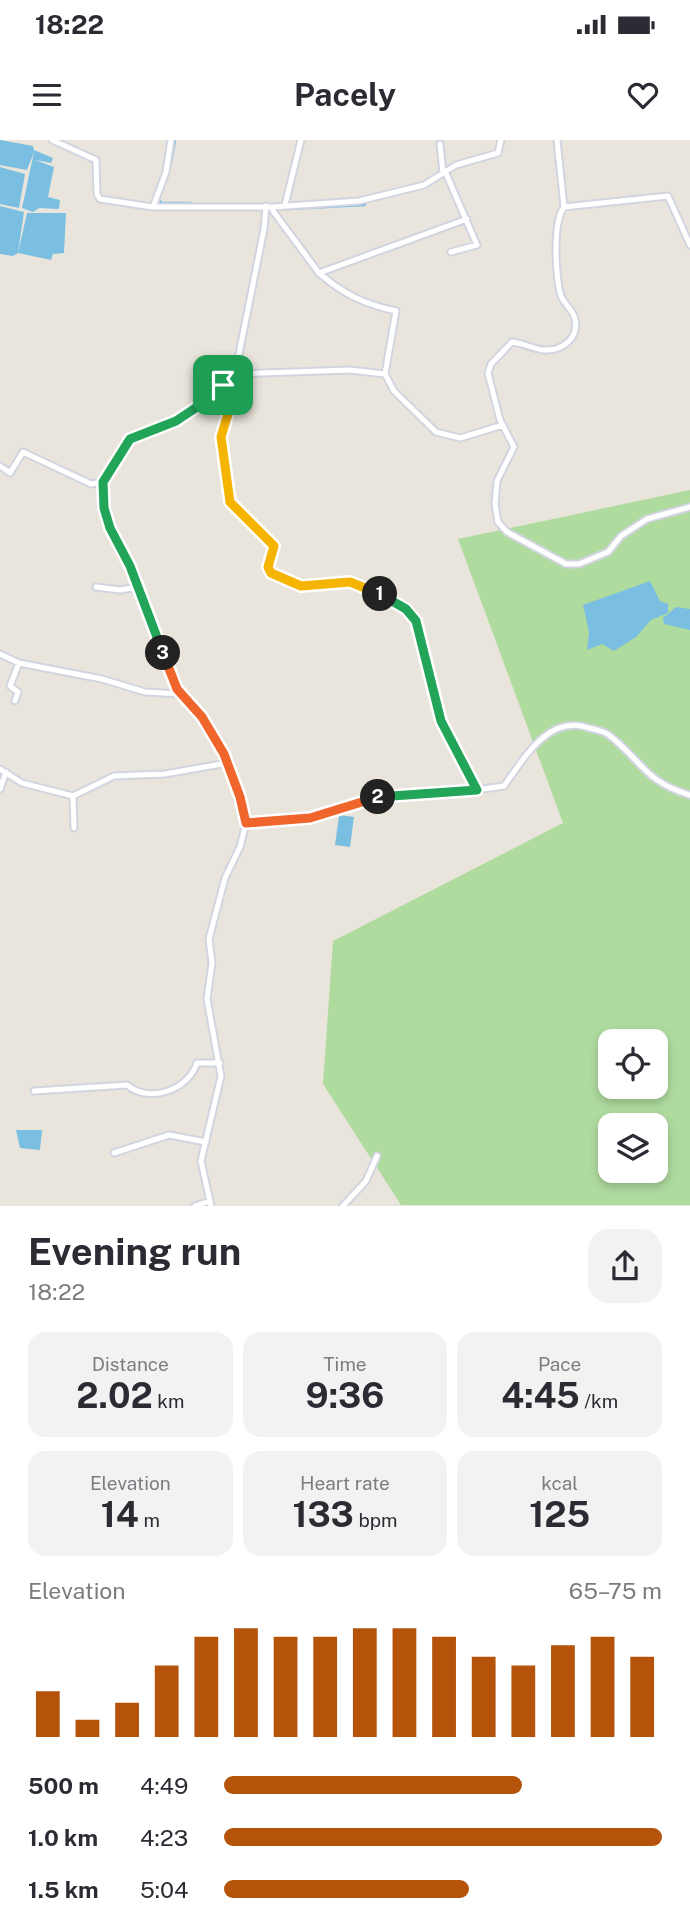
<!DOCTYPE html>
<html lang="en">
<head>
<meta charset="utf-8">
<style>
  :root { --surface:#fff; --page:#f2f2f3; --text:#2b2b33; --muted:#7c7c81; --accent:#b45309 }
  body { margin:0; font-family:"Public Sans",sans-serif; background:var(--page); color:var(--text); height:100vh; display:flex; flex-direction:column; font-size:26px; white-space:nowrap }
  * { box-sizing:border-box; margin:0 }
  p { font-size:23px; color:var(--muted) }
  .icon { flex:none; width:38px; height:38px; fill:none; stroke:currentColor; stroke-width:2; stroke-linecap:round; stroke-linejoin:round }
  .map { position:relative; height:1066px; overflow:hidden }
  .drawer { display:flex; flex-direction:column; background:var(--surface); flex:1 }
  .drawer>* { flex:none }
  .buttons { position:absolute; left:598px; top:889px; display:grid; gap:14px }
  .buttons a { display:grid; place-items:center; width:70px; height:70px; border-radius:14px; background:var(--surface); box-shadow:0 4px 10px #0003; font-size:35px }
  .pin { position:absolute; display:grid; place-items:center; width:60px; height:60px; color:#fff; margin:-30px; border-radius:14px; box-shadow:0 4px 10px #0006 }
  .km { position:absolute; width:35px; height:35px; margin:-18px; border-radius:50%; background:#222; color:#fff; font-size:19px; line-height:35px; text-align:center }
  .round { display:grid; place-items:center; flex:none; width:74px; height:74px; border-radius:21px; background:var(--page) }
  .overview { display:flex; align-items:center; justify-content:space-between; height:119px; padding:0 28px }
  h1 { font-size:38px; font-weight:700; line-height:52px }
  .stats { display:grid; grid-template-columns:repeat(3,1fr); gap:10px; height:119px; padding:7px 28px }
  .stats div { display:grid; align-content:center; border-radius:18px; background:var(--page); text-align:center }
  .stats b { font-size:35px; font-weight:700 }
  .stats small { font-size:19px; font-weight:400 }
  .stats p { font-size:19px }
  .chart { height:196px; padding:14px 28px }
  .chart p { display:flex; justify-content:space-between }
  .chart svg { width:100%; height:126px; margin-top:7px; stroke:var(--accent); stroke-width:6 }
  ul { padding:0 28px; list-style:none; font-size:23px }
  li { display:grid; grid-template-columns:112px 84px 1fr; align-items:center; height:52px }
  li i { height:18px; border-radius:9px; background:var(--accent) }
  .status { display:flex; justify-content:space-between; align-items:center; height:49px; padding:0 35px; background:var(--surface); direction:ltr }
  .status svg { height:19px; fill:currentColor }
  header { display:flex; justify-content:space-between; align-items:center; height:91px; padding:0 28px; background:var(--surface); font-size:32px; font-weight:700 }
  .map>svg:first-child { display:block }
  .green { fill:#afdb9f; fill-rule:evenodd }
  .water { fill:#7abfe1 }
  .lines { fill:none; stroke-linecap:round; stroke-linejoin:round }
  .canal { stroke:#7abfe1; stroke-width:4.5 }
  .minor-casing { stroke:#d2d4e0; stroke-width:9 }
  .minor { stroke:#fff; stroke-width:5 }
  .split-1-casing { stroke:#fff; stroke-width:14 }
  .split-2-casing { stroke:#fff; stroke-width:14 }
  .split-3-casing { stroke:#fff; stroke-width:14 }
  .split-4-casing { stroke:#fff; stroke-width:14 }
  .split-1 { stroke:#f5b400; stroke-width:9 }
  .split-2 { stroke:#22a559; stroke-width:9 }
  .split-3 { stroke:#f0652b; stroke-width:9 }
  .split-4 { stroke:#22a559; stroke-width:9 }
</style>
</head>
<body>
<div class="status"><b>18:22</b><svg viewBox="0 0 49 12"><path d="M0 12V9h3v3zM5 12V6h3v6zM10 12V3h3v9zM15 12V0h3v12zM26 1h20v11H26zM47 4h2v5h-2z"/></svg></div>
<header><svg class="icon" aria-label="menu" viewBox="0 0 24 24"><path d="M4 6h16M4 12h16M4 18h16"/></svg>Pacely<svg class="icon" aria-label="heart" viewBox="0 0 24 24"><path d="M12 20l-8-8c-3-5 5-10 8-4 3-6 11-1 8 4z"/></svg></header>
<div class="map">
<svg width="690" height="1066" viewBox="0 0 690 1066">
  <rect width="100%" height="100%" fill="#eae5dc"/>
  <path class="green" d="M690 350V1065H401L323 944 333 801 563 683 458 399ZM611 901H656V947H611ZM611 985H656V1031H611Z"/>
  <path class="water" d="M0 0 33 6 34 10 53 18 51 23 35 20 54 27 48 57 60 60 59 69 39 68 33 72 22 68 34 12 27 30 0 25Z
    M0 27 25 34 19 68 0 64Z
    M0 66 24 72 18 113 27 73H66L64 113 53 114 51 120 18 113 13 116 0 114Z
    M650 441 660 461 668 464V473L651 480 636 497 614 511 602 504 587 510 589 492 583 465Z
    M676 467 690 469V490L664 484 663 478Z
    M339 675 354 677 350 707 335 705Z
    M16 990H42L40 1010 20 1008Z"/>
  <g class="lines">
    <path class="canal" d="M170 22 174 0
      M158 60 161 64H190
      M288 68 364 64"/>
    <g class="minor-casing">
      <path id="minor" d="M52 0 96 20 97 54 100 59 153 67H273L359 61 424 45 456 25 498 13 501 0
        M557 0 564 67
        M440 4 443 33
        M445 31 477 105 451 112
        M285 65 301 0
        M153 67 166 32 171 0
        M273 67V71L319 133 467 79
        M690 105 668 56 564 67C552 84 556 133 560 153 562 162 571 168 574 176 581 197 563 211 544 210 533 209 523 203 512 202L491 224 488 233 500 280 514 307 497 341 495 364 498 382 507 392 566 424H579L608 412 621 396 647 379 690 367
        M319 133C343 154 364 164 396 171L385 234
        M235 234 350 230 385 234 394 251 436 292 460 298 503 285
        M223 245 230 267 221 297 230 362 274 406 269 431C293 455 323 439 352 442 373 445 404 463 416 481L441 581 477 650
        M0 326 10 333 23 312 91 344 103 342
        M96 447 120 450 138 447
        M0 514 19 523 102 539 145 552 182 554
        M15 561 18 552 10 546 19 523
        M0 629 22 643 73 656 114 636 165 634 227 623
        M0 649 6 632
        M73 656 74 688
        M246 683 310 678 368 658 447 654 504 646C525 617 549 574 589 588 596 590 604 591 609 595 642 621 645 642 690 655
        M34 951 127 945C150 964 188 950 197 923H220
        M114 1013 169 995 206 1002
        M195 1066 210 1061
        M211 1066 201 1021 221 936 207 859 212 823 209 799 225 738 240 707 246 683 240 657 224 614 202 577 177 549 147 477 130 426 109 388 104 368 103 342 130 299 176 281 203 263 235 234 264 89 266 66
        M343 1066 366 1041 377 1016"/>
    </g>
    <use href="#minor" class="minor"/>
  </g>
  <g class="lines">
    <g class="split-1-casing">
      <path id="split-1" d="M223 245 230 267 221 297 230 362 274 406 268 427 271 433 301 446 350 442 380 454"/>
    </g>
    <g class="split-2-casing">
      <path id="split-2" d="M378 657 477 650 441 581 416 481 406 469 380 454"/>
    </g>
    <g class="split-3-casing">
      <path id="split-3" d="M163 513 177 549 202 577 224 614 240 657 246 683 310 678 378 657"/>
    </g>
    <g class="split-4-casing">
      <path id="split-4" d="M163 513 130 426 110 388 104 368 103 342 130 299 176 281 203 263 223 245"/>
    </g>
    <use href="#split-1" class="split-1"/>
    <use href="#split-2" class="split-2"/>
    <use href="#split-3" class="split-3"/>
    <use href="#split-4" class="split-4"/>
  </g>
</svg>
<div class="buttons">
<a><svg class="icon" aria-label="locate" viewBox="0 0 24 24"><circle cx="12" cy="12" r="6"/><path d="M12 2v4M12 18v4M2 12h4M18 12h4"/></svg></a>
<a><svg class="icon" aria-label="layers" viewBox="0 0 24 24"><path d="M12 4l9 5-9 5-9-5zM3 14l9 5 9-5"/></svg></a>
</div>
<div class="pin" style="left:223px;top:245px;background:#1e9e55"><svg class="icon" aria-label="arrive" viewBox="0 0 24 24"><path d="M6 21V4h12l-3 4 3 4H6"/></svg></div>
<b class="km" style="left:380px;top:454px">1</b>
<b class="km" style="left:378px;top:657px">2</b>
<b class="km" style="left:163px;top:513px">3</b>
</div>
<section class="drawer">
<div class="overview"><div><h1>Evening run</h1><p>18:22</p></div><a class="round"><svg class="icon" aria-label="share" viewBox="0 0 24 24"><path d="M12 15V3M7 8l5-5 5 5M5 13v7h14v-7"/></svg></a></div>
<div class="stats">
<div><p>Distance</p><b>2.02<small> km</small></b></div>
<div><p>Time</p><b>9:36</b></div>
<div><p>Pace</p><b>4:45<small> /km</small></b></div>
</div>
<div class="stats">
<div><p>Elevation</p><b>14<small> m</small></b></div>
<div><p>Heart rate</p><b>133<small> bpm</small></b></div>
<div><p>kcal</p><b>125</b></div>
</div>
<div class="chart"><p><span>Elevation</span>65–75 m</p>
<svg viewBox="0 0 160 44" preserveAspectRatio="none"><path d="M5 44V28M15 44V38M25 44V32M35 44V19M45 44V9M55 44V6M65 44V9M75 44V9M85 44V6M95 44V6M105 44V9M115 44V16M125 44V19M135 44V12M145 44V9M155 44V16"/></svg>
</div>
<ul>
<li><b>500 m</b>4:49<i style="width:68%"></i></li>
<li><b>1.0 km</b>4:23<i style="width:100%"></i></li>
<li><b>1.5 km</b>5:04<i style="width:56%"></i></li>
</ul>
</section>
</body>
</html>
